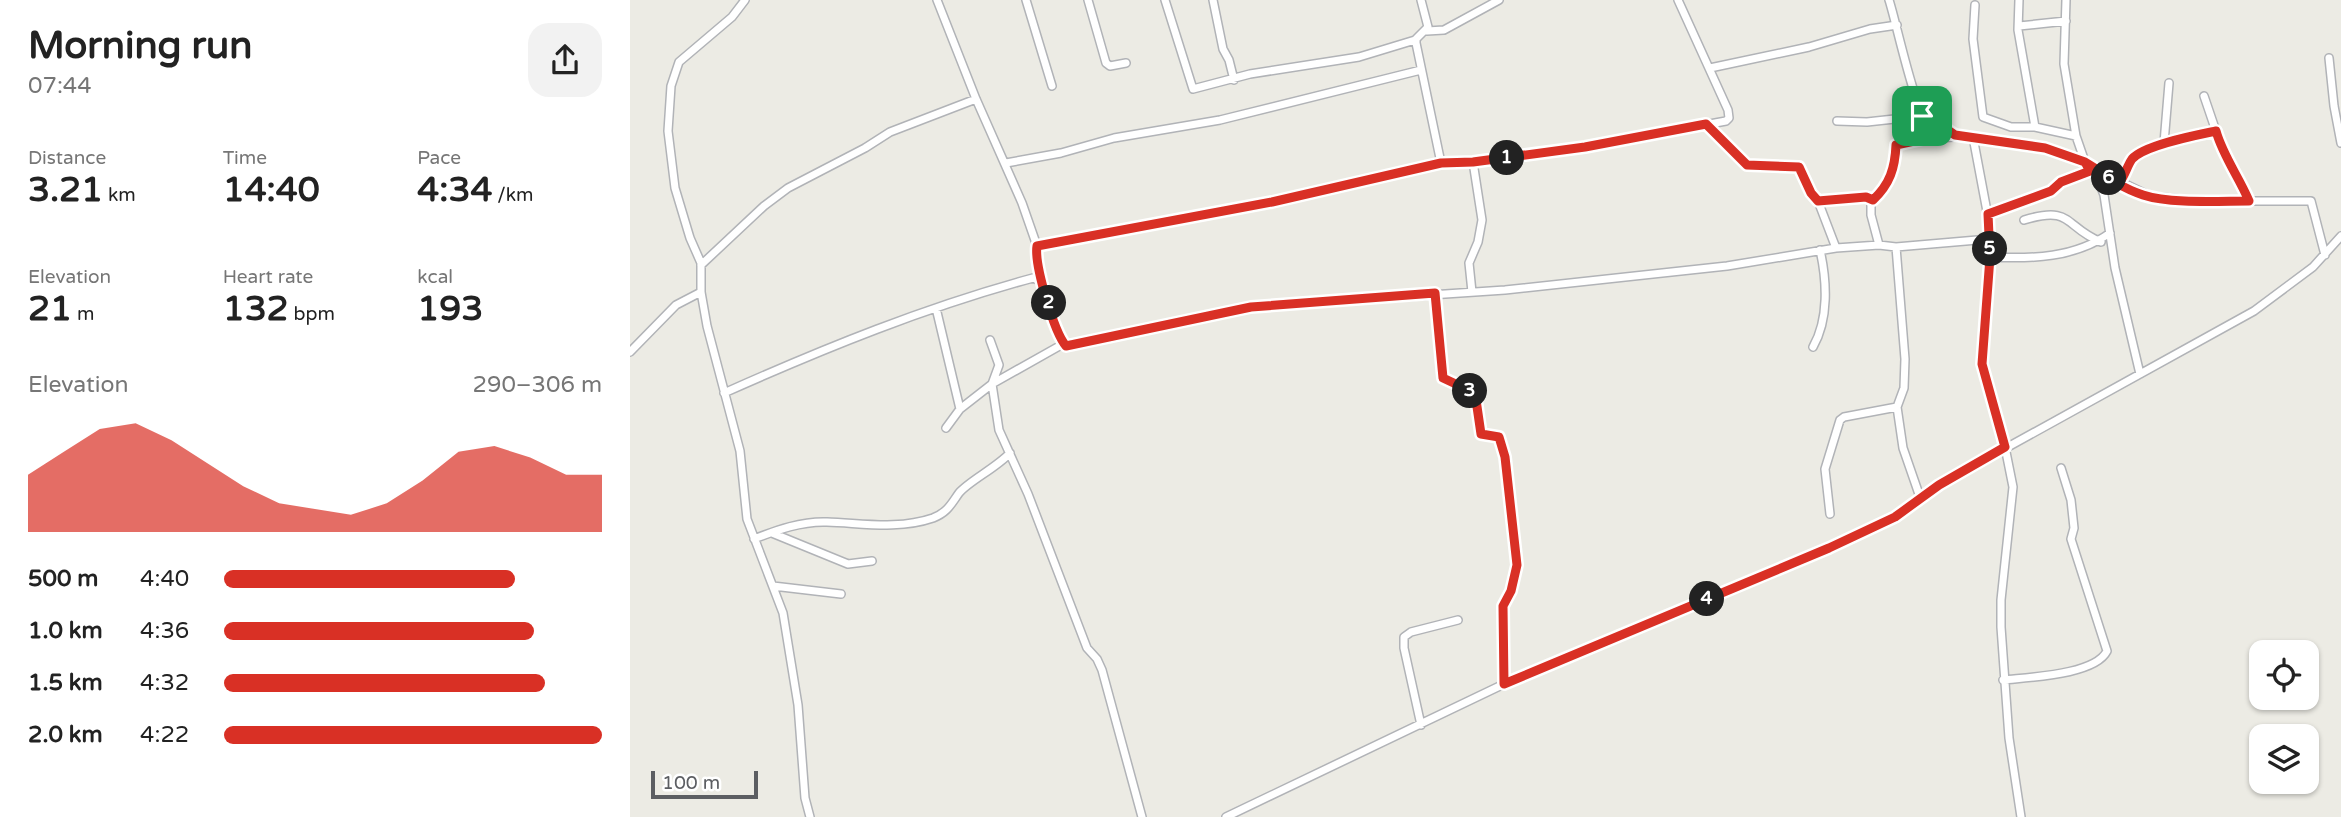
<!DOCTYPE html>
<html lang="en">
<head>
<meta charset="utf-8">
<style>
  :root { --surface:#fff; --page:#f2f2f2; --text:#222; --muted:#767676; --accent:#d93025 }
  body { margin:0; font-family:"Varela Round",sans-serif; background:var(--page); color:var(--text); height:100vh; display:flex; flex-direction:column; font-size:26px; white-space:nowrap }
  * { box-sizing:border-box; margin:0 }
  p { font-size:23px; color:var(--muted) }
  .icon { flex:none; width:38px; height:38px; fill:none; stroke:currentColor; stroke-width:2; stroke-linecap:round; stroke-linejoin:round }
  .map { position:relative; flex:1; overflow:hidden }
  .details { display:flex; flex-direction:column; background:var(--surface); width:630px }
  .details>* { flex:none }
  .fabs { position:absolute; left:1619px; top:640px; display:grid; gap:14px }
  .fabs a { display:grid; place-items:center; width:70px; height:70px; border-radius:14px; background:var(--surface); box-shadow:0 2px 5px #0004; font-size:35px }
  .scale { position:absolute; left:21px; bottom:18px; width:107px; box-sizing:border-box; padding-left:7px; border:4px solid #5c5e62; border-top:0; font-size:19px; line-height:24px; white-space:nowrap; color:#5c5e62; -webkit-text-stroke:5px #fff; paint-order:stroke }
  .pin { position:absolute; display:grid; place-items:center; width:60px; height:60px; color:#fff; margin:-30px; border-radius:14px; box-shadow:0 4px 10px #0006 }
  .km { position:absolute; width:35px; height:35px; margin:-18px; border-radius:50%; background:#222; color:#fff; font-size:19px; line-height:35px; text-align:center }
  .round { display:grid; place-items:center; flex:none; width:74px; height:74px; border-radius:21px; background:var(--page) }
  .overview { display:flex; align-items:center; justify-content:space-between; height:119px; padding:0 28px }
  h1 { font-size:38px; font-weight:700; line-height:52px }
  .stats { display:grid; grid-template-columns:repeat(3,1fr); gap:10px; height:119px; padding:7px 28px }
  .stats div { display:grid; align-content:center }
  .stats b { font-size:35px; font-weight:700 }
  .stats small { font-size:19px; font-weight:400 }
  .stats p { font-size:19px }
  .chart { height:196px; padding:14px 28px }
  .chart p { display:flex; justify-content:space-between }
  .chart svg { width:100%; height:126px; margin-top:7px; fill:var(--accent); opacity:.7 }
  ul { padding:0 28px; list-style:none; font-size:23px }
  li { display:grid; grid-template-columns:112px 84px 1fr; align-items:center; height:52px }
  li i { height:18px; border-radius:9px; background:var(--accent) }
  main { display:flex; flex:1; min-height:0 }
  .map>svg:first-child { display:block }
  .lines { fill:none; stroke-linecap:round; stroke-linejoin:round }
  .street-casing { stroke:#b1b3b7; stroke-width:10 }
  .street { stroke:#fff; stroke-width:7 }
  .route-casing { stroke:#fff; stroke-width:14 }
  .route { stroke:#d93025; stroke-width:9 }
</style>
</head>
<body>
<main>
<section class="details">
<div class="overview"><div><h1>Morning run</h1><p>07:44</p></div><a class="round"><svg class="icon" aria-label="share" viewBox="0 0 24 24"><path d="M12 15V3M7 8l5-5 5 5M5 13v7h14v-7"/></svg></a></div>
<div class="stats">
<div><p>Distance</p><b>3.21<small> km</small></b></div>
<div><p>Time</p><b>14:40</b></div>
<div><p>Pace</p><b>4:34<small> /km</small></b></div>
</div>
<div class="stats">
<div><p>Elevation</p><b>21<small> m</small></b></div>
<div><p>Heart rate</p><b>132<small> bpm</small></b></div>
<div><p>kcal</p><b>193</b></div>
</div>
<div class="chart"><p><span>Elevation</span>290–306 m</p>
<svg viewBox="0 0 160 44" preserveAspectRatio="none"><path d="M0 44V24L10 16L20 8L30 6L40 12L50 20L60 28L70 34L80 36L90 38L100 34L110 26L120 16L130 14L140 18L150 24L160 24V44z"/></svg>
</div>
<ul>
<li><b>500 m</b>4:40<i style="width:77%"></i></li>
<li><b>1.0 km</b>4:36<i style="width:82%"></i></li>
<li><b>1.5 km</b>4:32<i style="width:85%"></i></li>
<li><b>2.0 km</b>4:22<i style="width:100%"></i></li>
</ul>
</section>
<div class="map">
<svg width="1711" height="817" viewBox="0 0 1711 817">
  <rect width="100%" height="100%" fill="#ecebe4"/>
  <g class="lines">
    <g class="street-casing">
      <path id="street" d="M115 0 102 17 49 62 41 86 38 131 45 188 60 238 71 263V292L77 326 110 451 117 519 153 613 168 705 175 798 180 817
        M307 0 346 99 392 203 407 246 406 258 431 340 436 346 621 307 875 290 1097 266 1206 248 1249 245 1266 247 1359 239
        M396 0 422 86
        M458 0 476 63 480 66 496 63
        M535 0 563 89 620 74 729 57 785 40
        M583 0 593 49 599 60 604 80
        M791 0 798 27 786 39V43L811 163
        M1259 0C1267 24 1287 124 1305 135 1315 141 1331 134 1343 137L1359 222 1360 257 1353 371 1375 447 1383 487 1371 600V627L1379 738 1391 817
        M1389 0 1388 30 1405 127
        M1436 0 1434 64 1446 136 1455 162 1468 180 1474 195 1485 268 1510 374
        M1345 5 1343 39 1353 117 1381 127H1405L1446 136
        M1389 26 1436 21
        M797 31 814 30 869 0
        M1699 58 1704 106 1711 143
        M1080 68 1179 47 1240 29 1267 25
        M1574 96 1591 146 1608 176 1619 201
        M1292 106 1309 125 1324 135
        M1207 121 1237 122 1292 116
        M1076 124 1117 165 1169 167 1181 193 1188 201 1229 197 1243 200
        M1343 137 1415 148 1431 153 1520 196 1568 201H1681L1695 255
        M1534 143 1539 83
        M376 163 431 153 484 138 590 120 791 70
        M1489 183C1495 176 1497 166 1502 159 1513 145 1568 135 1586 131
        M1188 201 1206 248
        M1358 214 1421 191 1431 182 1460 171
        M1394 220C1443 205 1434 227 1471 242
        M1249 245 1241 215V204L1260 178 1266 159V145L1307 136
        M407 246 642 202 811 163 843 162 955 147 1096 121 1099 118 1098 110 1048 0
        M1266 247 1275 359 1274 388 1267 407 1273 448 1291 500
        M1360 257C1402 259 1445 258 1480 233
        M71 265 134 206 158 188 235 148 260 132 346 99
        M842 292 839 263 848 242 852 220 843 162
        M805 293 813 378 845 393 851 434 869 437 875 457 887 565 881 591 873 606 874 684
        M306 308 330 409 316 428
        M360 340 369 365 362 384 369 430 398 494 457 648 467 659 472 670 512 817
        M1183 347C1199 319 1197 281 1190 250
        M0 352 46 305 71 292
        M94 393C195 348 296 307 403 278L413 282
        M330 409 362 384 433 344
        M1200 514 1195 469 1210 420 1214 417 1267 407
        M142 533 218 564 242 561
        M124 539C147 530 172 521 197 522 232 523 268 530 303 518 318 512 321 504 329 493 339 481 366 468 380 453
        M143 586 211 594
        M1373 680C1399 677 1465 675 1477 651L1441 539 1444 528 1441 500 1431 468
        M791 725 774 648V637L781 632 828 620
        M596 817 874 684 1199 548 1265 517 1309 485 1624 311 1683 267 1711 236"/>
    </g>
    <use href="#street" class="street"/>
  </g>
  <g class="lines">
    <g class="route-casing">
      <path id="route" d="M1292 116 1299 129 1307 136 1266 145C1265 168 1260 184 1243 200L1236 197 1188 201 1181 193 1169 167 1117 165 1076 124 955 147 843 162 811 163 642 202 407 246C404 264 424 332 436 346L621 307 805 293 813 378 845 393 851 434 869 437 875 457 887 565 881 591 873 606 874 684 1199 548 1265 517 1309 485 1375 447 1352 364 1360 257 1358 214 1421 191 1431 182 1460 171 1455 162C1472 175 1492 188 1513 195 1540 204 1589 201 1619 201 1609 177 1593 156 1586 131 1567 135 1514 145 1502 159 1497 166 1495 176 1489 183L1455 162 1415 148 1325 135 1302 119 1289 102 1292 116"/>
    </g>
    <use href="#route" class="route"/>
  </g>
</svg>
<div class="fabs">
<a><svg class="icon" aria-label="locate" viewBox="0 0 24 24"><circle cx="12" cy="12" r="6"/><path d="M12 2v4M12 18v4M2 12h4M18 12h4"/></svg></a>
<a><svg class="icon" aria-label="layers" viewBox="0 0 24 24"><path d="M12 4l9 5-9 5-9-5zM3 14l9 5 9-5"/></svg></a>
</div>
<div class="scale">100 m</div>
<div class="pin" style="left:1292px;top:116px;background:#1e9e55"><svg class="icon" aria-label="arrive" viewBox="0 0 24 24"><path d="M6 21V4h12l-3 4 3 4H6"/></svg></div>
<b class="km" style="left:877px;top:158px">1</b>
<b class="km" style="left:419px;top:303px">2</b>
<b class="km" style="left:840px;top:391px">3</b>
<b class="km" style="left:1077px;top:599px">4</b>
<b class="km" style="left:1360px;top:249px">5</b>
<b class="km" style="left:1479px;top:178px">6</b>
</div>
</main>
</body>
</html>
